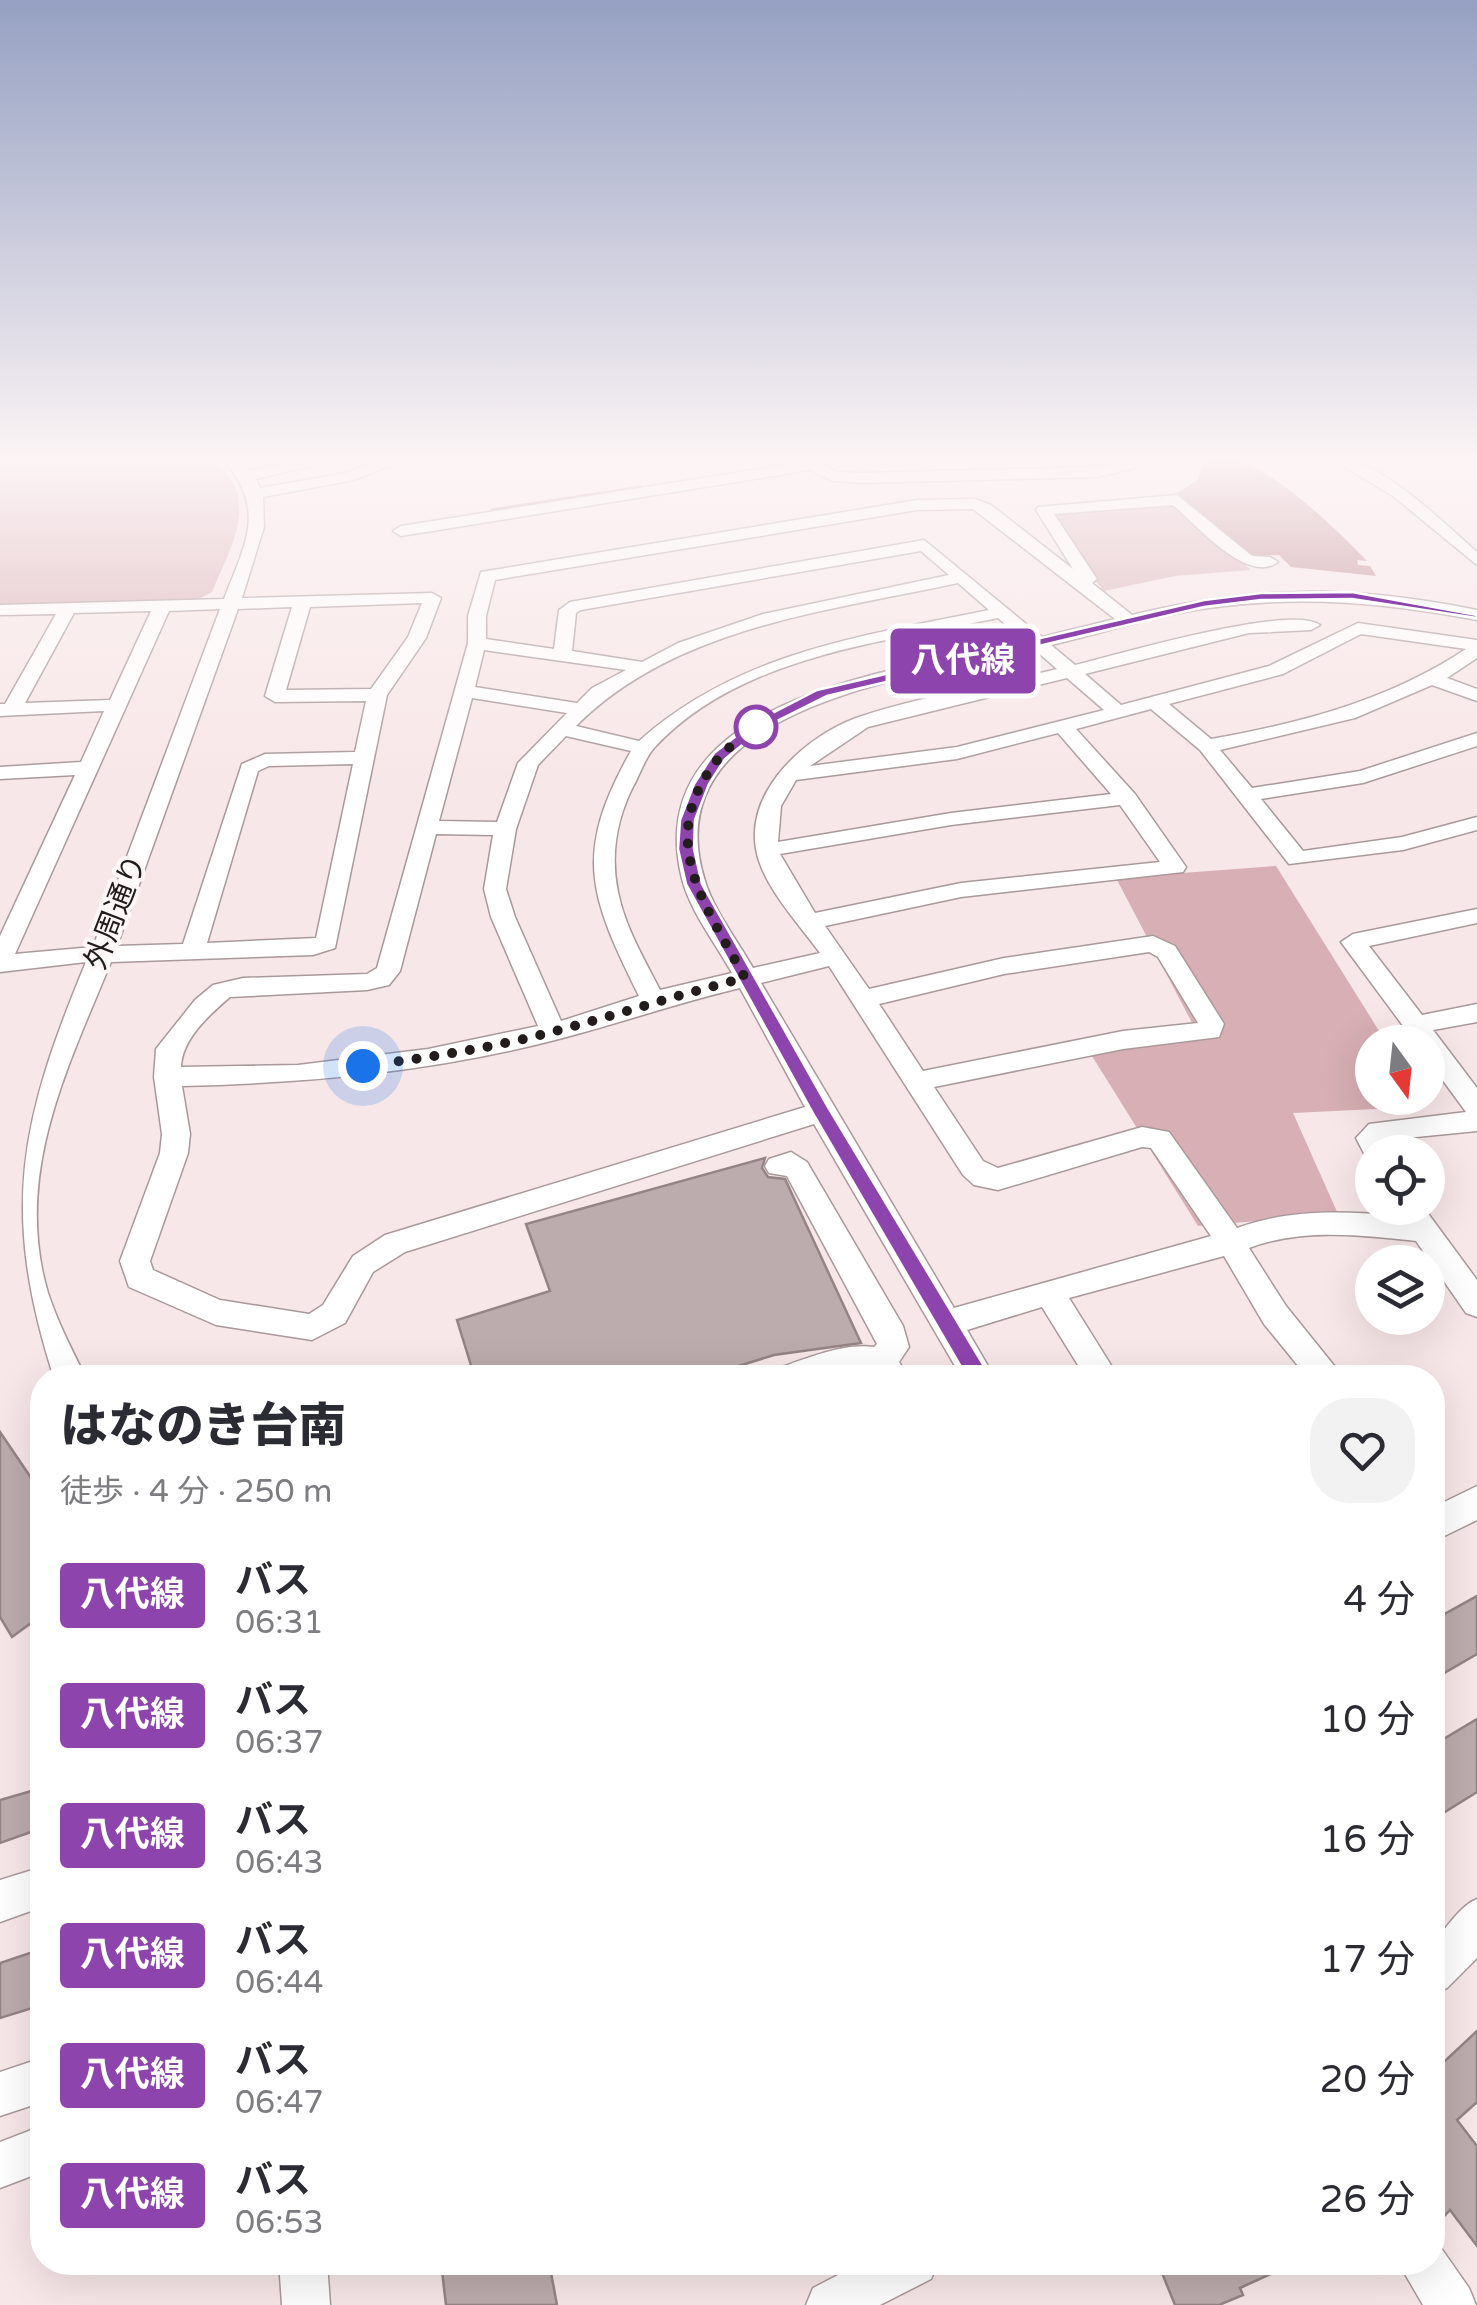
<!DOCTYPE html>
<html lang="ja">
<head>
<meta charset="utf-8">
<style>
	body { margin:0; font-family:"Varela Round","Noto Sans JP",sans-serif; background:#f2f2f3; color:#2b2b33; height:100vh; display:flex; flex-direction:column; font-size:38px; white-space:nowrap }
	* { box-sizing:border-box; margin:0 }
	p { font-size:32px; color:#7c7c81 }
	.icon { flex:none; width:55px; height:55px; fill:none; stroke:currentColor; stroke-width:2; stroke-linecap:round; stroke-linejoin:round }
	.map { position:relative; flex:1; overflow:hidden }
	.drawer { position:absolute; left:30px; top:1365px; width:1415px; height:910px; display:flex; flex-direction:column; background:#fff; border-radius:40px; box-shadow:0 10px 40px #0002 }
	.drawer>* { flex:none }
	.badge { padding:0 20px; border-radius:8px; font-size:35px; line-height:65px }
	.needle { width:65px; rotate:165deg }
	.buttons { position:absolute; left:1355px; top:1025px; display:grid; gap:20px }
	.buttons a { display:grid; place-items:center; width:90px; height:90px; border-radius:50%; background:#fff; box-shadow:0 10px 40px #0002; font-size:50px }
	.you { position:absolute; width:50px; height:50px; margin:-25px; border:8px solid #fff; border-radius:50%; background:#1a73e8; box-shadow:0 0 0 15px #1a73e833 }
	.map>.badge { position:absolute; translate:-50% -50%; box-shadow:0 0 0 5px #fff }
	.round { display:grid; place-items:center; flex:none; width:105px; height:105px; border-radius:40px; background:#f2f2f3 }
	.head { display:flex; align-items:center; justify-content:space-between; height:170px; padding:0 30px }
	h1 { font-size:48px; font-weight:800; line-height:75px }
	ul { padding:0; list-style:none }
	li { display:flex; align-items:center; gap:30px; height:120px; padding:0 30px }
	li div { flex:1 }
	li b { display:block; font-size:38px }
	li em { font-style:normal }
	li .badge { min-width:110px; font-weight:700; text-align:center }
	.map>svg:first-child { display:block }
	.green { fill:#d7afb4 }
	.water { fill:#ba838a }
	.lines { fill:none; stroke-linecap:round; stroke-linejoin:round }
	.stream { stroke:#ba838a; stroke-width:5 }
	.building { fill:#bdacae; stroke:#948486; stroke-width:2.5 }
	.minor-casing { stroke:#a9999b; stroke-width:3 }
	.minor { fill:#fff; fill-rule:evenodd }
	.line { fill:#8e44ad; stroke:#fff; stroke-width:2.5 }
	.walk { stroke:#221c1c; stroke-width:10; stroke-dasharray:0 18 }
	.stop-dot { fill:#fff; stroke:#8e44ad; stroke-width:5 }
	.labels { text-anchor:middle; dominant-baseline:central; stroke-width:8; stroke-linejoin:round; paint-order:stroke }
	.street-label { font-size:30px; fill:#221c1c; stroke:#fef7f8 }
</style>
</head>
<body>
<div class="map">
<svg width="1477" height="2305" viewBox="0 0 1477 2305">
	<rect width="100%" height="100%" fill="#f8e7e8"/>
	<path class="green" d="M0,456H204C266,490 232,544 212,592L197,600L0,607Z
		M1164,503L1181,506L1251,570L1175,576L1104,591L1042,514Z
		M1276,866L1386,1042H1372V1098H1409L1396,1108L1293,1113L1338,1214L1198,1226L1092,1056L1093,1047L1199,1036L1116,878Z"/>
	<path class="water" d="M1216,456C1263,456 1335,528 1367,561L1357,560L1358,565L1370,566L1376,576L1291,567L1279,555L1249,556L1177,493L1198,480L1203,461Z"/>
	<g class="lines">
		<path class="stream" d="M492,511L641,488"/>
	</g>
	<path class="building" d="M765,1158L762,1168L768,1177L785,1179L861,1343L774,1355L700,1378H475L457,1320L550,1291L526,1224Z
		M0,1432L42,1494V1615L12,1637L0,1617Z
		M1477,1596V1654L1432,1680V1621Z
		M1477,1719V1792L1432,1820V1746Z
		M42,1788V1828L0,1843V1800Z
		M42,1949V2005L0,2018V1963Z
		M1477,2031V2102L1457,2120L1477,2146V2246L1450,2210L1432,2229V2073Z
		M441,2262H549L557,2305H446Z
		M1173,2262H1297L1240,2288L1243,2295L1219,2305H1175L1160,2268Z"/>
	<g class="lines">
		<defs>
			<path id="minor" d="M221,456H237L250,471L323,456H354L256,479L260,488L346,473L391,456H413L354,480L263,497L264,527L242,598L432,593L441,598L426,638L387,695L335,948L313,955L111,962C67,1069 13,1175 48,1293C58,1323 72,1350 86,1378H54C0,1210 20,1121 86,962L0,972V936L75,775L0,779V767L81,762L104,711L0,716V704H5L56,614L0,615V605L224,599C247,539 267,510 221,456ZM422,603L408,637L371,689L286,690L310,607ZM292,607L265,696L275,702L366,701L355,752L265,754L242,764L183,944L117,946L238,609ZM220,609L93,947L15,954L169,611ZM151,611L110,700L25,703L74,613ZM353,764L316,938L207,943L258,771L269,766Z
				M788,456H807L836,472L862,473L1098,467L1123,462L1124,456H1138L1135,468L1098,477L862,483L833,481L810,470L401,536L393,531L401,526L797,463Z
				M1326,456C1378,456 1439,519 1477,552V565L1393,496Z
				M1177,495L1252,556L1270,557L1278,562C1247,585 1197,525 1173,505L1054,514L1097,579L1092,583L1132,615C1255,585 1353,585 1477,610V620C1388,603 1299,595 1209,608C1156,615 1103,633 1051,645L1075,665C1116,655 1292,603 1320,625L1311,630L1249,633L1085,674L1121,705L1269,666L1358,623L1477,640V658L1447,678L1477,689V701L1432,685L1355,718L1220,750L1252,788L1360,771L1477,733V746L1363,783L1261,799L1303,851L1402,837L1477,817V830L1403,850L1289,864L1200,750L1151,709L1076,729L1135,794L1186,867L1183,872L961,897L825,926L869,989L1004,958L1153,936L1175,946L1224,1024L1219,1037L1123,1049L934,1087L983,1161L998,1168L1142,1127L1169,1132L1237,1228C1289,1209 1344,1211 1399,1216L1395,1208H1424L1477,1280V1317L1466,1313L1416,1241C1361,1235 1302,1228 1249,1248L1286,1306L1344,1378H1308L1264,1324L1224,1256L1069,1298L1119,1378H1086L1042,1307L967,1330L995,1378H962L814,1124L405,1252L373,1272L345,1323L312,1340L216,1325L129,1287L120,1261L160,1153L162,1134L154,1077L156,1049L195,1000L213,985L243,978L367,974L377,968L468,643V616L481,572L917,500L975,499L991,505L1073,569L1036,510L1038,507ZM973,509L1115,619L1042,637L924,540L570,602L559,610L554,649L486,639V616L495,580L917,510ZM921,551L949,575L763,614L678,643L642,662L572,651L576,613L581,610ZM958,583L989,610C862,636 739,652 639,741L576,726C674,627 828,611 958,583ZM998,618L1025,641C905,670 636,695 682,879C690,911 716,944 732,973L660,990C644,959 625,927 618,892C610,854 617,816 636,781C641,771 646,757 654,748C739,656 883,642 998,618ZM1361,634L1466,649C1389,700 1302,723 1211,739L1169,704L1283,674ZM1034,649L1057,669C993,685 917,697 856,718C805,737 746,790 756,849C762,885 798,923 820,953L753,968C738,941 714,911 705,881C649,704 922,677 1034,649ZM484,650L626,670L592,688L577,703L475,687ZM1067,678L1104,710L957,747L810,766L868,727ZM472,698L567,713L518,763L497,822L439,821ZM1058,733L1111,794L951,813L778,842L781,806L796,780L957,759ZM566,736L631,751C573,854 589,895 639,996L561,1021L515,917L506,889L516,829L538,765ZM1120,805L1160,862L961,883L815,913L780,854L951,825ZM436,834L493,835L484,889L491,917L538,1026L428,1049L298,1065L181,1067C182,1039 209,1015 230,997L367,990L389,985L400,971ZM1149,952L1158,957L1198,1023L1123,1031L923,1071L879,1004L1004,974ZM829,966L963,1175L974,1185L998,1190L1142,1147L1151,1148L1211,1236L954,1308L761,983ZM740,988L805,1107L385,1235L353,1256L323,1305L309,1314L220,1300L153,1270L150,1261L188,1153L190,1134L182,1086C308,1083 432,1072 555,1040C617,1024 677,1003 740,988Z
				M1477,909V923L1369,946L1422,1015L1477,1004V1022L1433,1030L1477,1088V1131L1386,1140L1390,1152H1372V1161L1367,1159L1356,1138L1369,1124L1466,1112L1428,1060V1042H1415L1341,942L1353,934Z
				M791,1152L807,1162L903,1326L909,1347L899,1362L909,1378H874L856,1371L836,1378H774L779,1368C808,1358 843,1343 874,1347L877,1344L787,1176L769,1173L765,1166L769,1159Z
				M1477,1486V1520L1432,1542V1508Z
				M42,1867V1907L0,1922V1880Z
				M1477,1899V1958L1447,1988L1432,1994V1943C1448,1928 1458,1907 1477,1899Z
				M42,2058V2102L0,2116V2072Z
				M42,2126V2172L0,2188V2142Z
				M1432,2242L1439,2245L1469,2288L1476,2305H1423L1398,2262H1432Z
				M279,2262H327L330,2305H282Z
				M863,2262H938L931,2279L880,2305H806L813,2288Z"/>
		</defs>
		<use href="#minor" class="minor-casing"/>
		<use href="#minor" class="minor"/>
	</g>
	<linearGradient id="sky" x2="0" y2="1"><stop stop-color="#95a0c2"/><stop offset="0.59" stop-color="#fcf4f5"/><stop offset="1" stop-color="#fcf4f5" stop-opacity="0"/></linearGradient>
	<rect width="1477" height="779" fill="url(#sky)"/>
	<path class="line" d="M1352,592L1477,615V618L1352,599L1261,600L1204,607L827,696L763,728L725,759L709,784L695,820L694,849L702,884L828,1107L987,1371L990,1378L987,1384H971L815,1117L686,884L678,849L680,820L694,784L714,753L753,723L817,690L1204,600L1261,593Z"/>
	<g class="lines">
		<path class="walk" d="M363,1066C427,1058 491,1048 552,1032C617,1015 680,994 745,978C705,904 654,839 718,759C727,747 751,731 756,727"/>
	</g>
	<circle class="stop-dot" cx="756" cy="727" r="20"/>
	<g class="labels">
		<g class="street-label">
			<text transform="translate(116 912) rotate(-69)">外周通り</text>
		</g>
	</g>
</svg>
<div class="buttons">
<a><svg class="needle" viewBox="-14 -14 28 28"><path d="M0-13l5 13h-10z" fill="#e53935"/><path d="M0 13l5-13h-10z" fill="#7c7c81"/></svg></a>
<a><svg class="icon" aria-label="locate" viewBox="0 0 24 24"><circle cx="12" cy="12" r="6"/><path d="M12 2v4M12 18v4M2 12h4M18 12h4"/></svg></a>
<a><svg class="icon" aria-label="layers" viewBox="0 0 24 24"><path d="M12 4l9 5-9 5-9-5zM3 14l9 5 9-5"/></svg></a>
</div>
<div class="you" style="left:363px;top:1066px"></div>
<b class="badge" style="left:963px;top:661px;background:#8e44ad;color:#fff">八代線</b>
<section class="drawer">
<div class="head"><div><h1>はなのき台南</h1><p>徒歩 · 4 分 · 250 m</p></div><a class="round"><svg class="icon" aria-label="heart" viewBox="0 0 24 24"><path d="M12 20l-8-8c-3-5 5-10 8-4 3-6 11-1 8 4z"/></svg></a></div>
<ul>
<li><span class="badge" style="background:#8e44ad;color:#fff">八代線</span><div><b>バス</b><p>06:31</p></div><em>4 分</em></li>
<li><span class="badge" style="background:#8e44ad;color:#fff">八代線</span><div><b>バス</b><p>06:37</p></div><em>10 分</em></li>
<li><span class="badge" style="background:#8e44ad;color:#fff">八代線</span><div><b>バス</b><p>06:43</p></div><em>16 分</em></li>
<li><span class="badge" style="background:#8e44ad;color:#fff">八代線</span><div><b>バス</b><p>06:44</p></div><em>17 分</em></li>
<li><span class="badge" style="background:#8e44ad;color:#fff">八代線</span><div><b>バス</b><p>06:47</p></div><em>20 分</em></li>
<li><span class="badge" style="background:#8e44ad;color:#fff">八代線</span><div><b>バス</b><p>06:53</p></div><em>26 分</em></li>
</ul>
</section>
</div>
</body>
</html>
